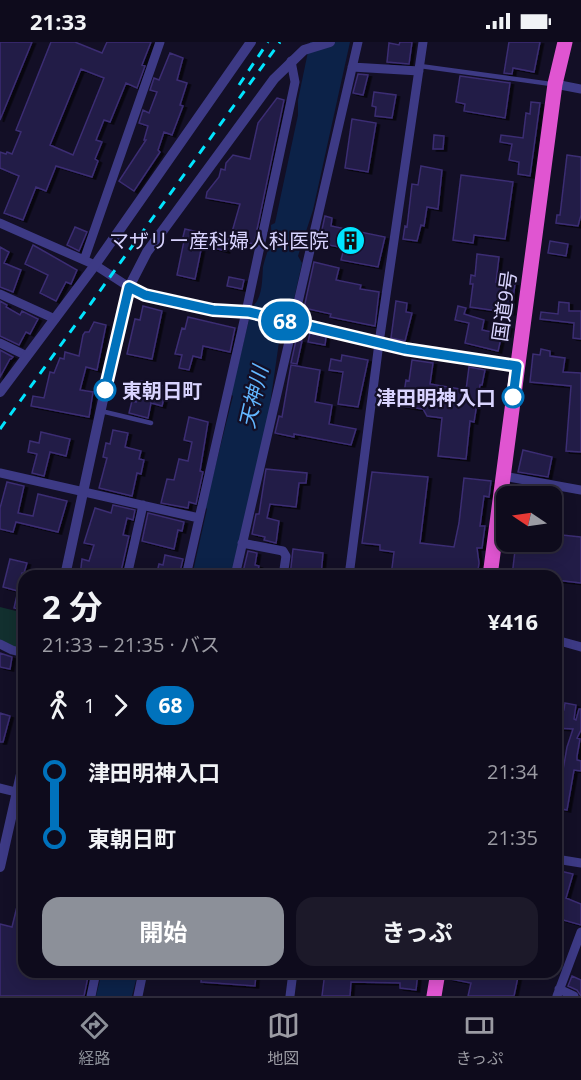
<!DOCTYPE html>
<html lang="ja">
<head>
<meta charset="utf-8">
<style>
	body { margin:0; font-family:"Open Sans","Noto Sans JP",sans-serif; background:#1c1929; color:#f1f3f6; height:100vh; display:flex; flex-direction:column; font-size:22px; white-space:nowrap }
	* { box-sizing:border-box; margin:0 }
	p { font-size:20px; color:#9b9ba3 }
	.icon { flex:none; width:33px; height:33px; fill:none; stroke:currentColor; stroke-width:2; stroke-linecap:round; stroke-linejoin:round }
	.map { position:relative; flex:1; overflow:hidden }
	.side { position:absolute; left:18px; top:528px; width:544px; height:408px; display:flex; flex-direction:column; background:#0e0b1c; border-radius:18px; box-shadow:0 3px 15px #0003,0 0 0 2px #2e2b3b }
	.side>* { flex:none }
	.badge { padding:0 12px; border-radius:20px; font-size:21px; line-height:39px }
	.needle { width:39px; rotate:283deg }
	.controls { position:absolute; left:496px; top:444px; display:grid; gap:12px }
	.controls a { display:grid; place-items:center; width:66px; height:66px; border-radius:12px; background:#0e0b1c; box-shadow:0 3px 15px #0003,0 0 0 2px #2e2b3b; font-size:30px }
	.map>.badge { position:absolute; translate:-50% -50%; box-shadow:0 0 0 3px #fff }
	.legs { display:flex; align-items:center; gap:9px; height:66px; padding:0 24px; font-size:20px }
	.legs p { margin-inline-start:auto }
	.head { display:flex; align-items:center; justify-content:space-between; height:102px; padding:0 24px }
	h1 { font-size:33px; font-weight:700; line-height:45px }
	.primary-button { display:flex; gap:12px; margin-top:auto; padding:12px 24px }
	.primary-button a { flex:1; height:69px; border-radius:18px; background:#8c9099; color:#fff; font-size:24px; font-weight:700; line-height:69px; text-align:center }
	.primary-button a+a { background:#1c1929; color:#f1f3f6 }
	ul { padding:0 24px; list-style:none }
	li { display:flex; align-items:center; gap:21px; height:66px; font-size:22px }
	li i { display:grid; place-items:center; width:9px; height:100%; margin:0 8px; background:currentColor }
	li i::after { content:''; width:15px; height:15px; margin:-8px; border:4px solid; border-radius:50%; background:#0e0b1c }
	li p { margin-inline-start:auto }
	li:first-child i { background:linear-gradient(#0000 50%,currentColor 0) }
	li:last-child i { background:linear-gradient(currentColor 50%,#0000 0) }
	.status { display:flex; justify-content:space-between; align-items:center; height:42px; padding:0 30px; background:#0e0b1c; direction:ltr }
	.status svg { height:16px; fill:currentColor }
	.tabs { display:flex; justify-content:space-around; align-items:center; height:84px; border-top:2px solid #2e2b3b; background:#0e0b1c; font-size:16px; color:#9b9ba3 }
	.tabs a { display:grid; justify-items:center; gap:3px }
	.tabs .selected { color:#8c9099 }
	.map>svg:first-child { display:block }
	.green { fill:#12302f }
	.water { fill:#0c2248 }
	.lines { fill:none; stroke-linecap:round; stroke-linejoin:round }
	.stream { stroke:#0c2248; stroke-width:3 }
	.building { fill:#241b47; stroke:#3b2d73; stroke-width:1.5; fill-rule:evenodd; filter:url(#shadow) }
	.service { stroke:#3d3a85; stroke-width:4.5 }
	.minor { stroke:#3d3a85; stroke-width:9 }
	.tertiary { stroke:#3d3a85; stroke-width:10 }
	.trunk { stroke:#e055d1; stroke-width:15 }
	.rail { stroke:#00e5ff; stroke-width:3; stroke-dasharray:9 8; stroke-linecap:butt }
	.line-1-casing { stroke:#fff; stroke-width:14 }
	.line-1 { stroke:#0072bc; stroke-width:9 }
	.stop-1-dot { fill:#fff; stroke:#0072bc; stroke-width:3 }
	.labels { text-anchor:middle; dominant-baseline:central; stroke-width:4.5; stroke-linejoin:round; paint-order:stroke }
	.poi-label { font-size:20px; fill:#d9d4ff; stroke:#130f26; text-anchor:end }
	.street-label { font-size:20px; fill:#d9d4ff; stroke:#130f26 }
	.stop-label { font-size:20px; font-weight:bold; fill:#d9d4ff; stroke:#130f26; text-anchor:start }
	.water-label { font-size:21px; font-style:italic; fill:#62b6ff; stroke:#130f26 }
</style>
</head>
<body>
<div class="status"><b>21:33</b><svg viewBox="0 0 49 12"><path d="M0 12V9h3v3zM5 12V6h3v6zM10 12V3h3v9zM15 12V0h3v12zM26 1h20v11H26zM47 4h2v5h-2z"/></svg></div>
<div class="map">
<svg width="581" height="954" viewBox="0 0 581 954">
	<defs>
		<filter id="shadow"><feDropShadow dx="3.5" dy="2" stdDeviation="0" flood-color="#0009"/></filter>
	</defs>
	<rect width="100%" height="100%" fill="#130f26"/>
	<path class="green" d="M0,565L20,570L18,581L24,583V608L0,600Z"/>
	<path class="water" d="M310,0H350L313,168L298,214L302,221L285,298L279,300L267,383L233,534H192L207,467L205,465L233,354L231,352L252,265C263,256 262,237 263,225C265,216 269,206 271,197C272,192 271,189 271,183L275,181L298,73V58Z
		M102,930H138L132,954H96Z"/>
	<g class="lines">
		<path class="stream" d="M556,925L563,926"/>
	</g>
	<path class="building" d="M0,0H32L0,78Z
		M51,0H75L102,11L107,0H151L142,23L145,24L137,46L126,41L110,80L104,78L96,98L102,100L95,117L98,119L92,135L56,124L46,149L36,145L23,178L4,171L19,134L0,126V110L6,112L7,110L12,112L21,90L16,88ZM81,27L104,36L73,113L50,103Z
		M400,0H412L409,22L387,20L389,1L399,3Z
		M509,0H540L534,30L513,26L512,32L504,31Z
		M170,11L183,16L177,38L187,41L180,63L183,64L172,93L164,90L158,108L160,110L134,149L119,139L146,98H144L148,84L139,81L143,68L149,71L157,50L150,48L154,36L159,38Z
		M358,32L368,33L363,53L353,51Z
		M460,34L510,41L505,76L464,69L465,62L456,60Z
		M374,50L396,53L392,76L375,74L376,65L372,64Z
		M277,56L284,58L254,202L230,197L240,162L206,156L207,150L219,135L221,127L225,128L226,121L233,113L250,117L258,81Z
		M531,60L540,61L530,134L518,132L519,120L509,118L512,102L500,100L501,93L523,96L526,71L530,72Z
		M352,77L376,81L368,130L345,126Z
		M434,93L444,94L443,107H433Z
		M567,113L581,115V173L578,184L556,181L557,173H560Z
		M421,124L442,128L438,167L427,165L424,184L421,183L417,199L403,197L405,184L407,185L412,142L418,143Z
		M461,133L513,140L505,197L474,193L473,201L453,198Z
		M325,174L332,176L331,184L385,195L378,225L341,218L344,206L319,201Z
		M75,185L87,190L79,209L67,203Z
		M185,187L229,197L226,209L202,203L195,237L177,233L184,199H182Z
		M550,199L568,202L566,214L548,211Z
		M33,203L77,228L71,242L66,240L56,259L40,251L48,233L25,222Z
		M0,205L9,210L4,221L21,228L13,250L0,245Z
		M477,212L499,215L496,240L515,242L511,271L470,265L473,242H470L471,233L475,234Z
		M314,220L339,226L336,238L361,243L360,247L379,250L375,284L330,275L331,272L304,266Z
		M229,235L244,238L242,247L227,244Z
		M0,259L7,263L6,265L20,273L22,269L38,277L30,292L26,290L19,303L0,294Z
		M396,259L407,261L406,270L412,271L405,299L391,296Z
		M559,260L569,261V269H581V297L573,296L574,281L540,277L541,270L558,272Z
		M143,264L162,269L152,317L127,312L135,277L140,278Z
		M458,264L466,266L464,272L484,278L482,288L497,291L499,282L509,285L507,293L502,292L498,309L465,301L469,281L455,278Z
		M188,275L235,286L230,310L203,304L201,316L193,314L189,328L179,326L182,313L175,312L182,286L185,287Z
		M94,280L106,283L97,328L86,325L80,348L93,350L89,375L31,364L33,354L44,356L50,330L54,331L60,316L64,317L65,310L79,314L83,293L85,290H89Z
		M310,291L326,295L325,303L308,300Z
		M296,298L302,299L297,322L291,321Z
		M541,307L550,309V314L565,316L563,330L581,331V410L566,409L571,344L530,340L533,312L540,313Z
		M0,308L13,315L11,317H10L0,335Z
		M342,313L368,318L358,365L338,362L343,330L329,328L331,317L341,319Z
		M412,318L433,321L430,342L466,348L469,325L485,328L482,343H480L474,380L470,379L466,417L438,414L442,376L427,374L423,367L402,364L406,338L409,339Z
		M291,323L320,328L315,360L332,363L329,382L356,387L351,403L294,392V395L275,391L279,374L282,375Z
		M141,339L165,344L164,347L166,348L162,364L151,361L148,376L129,371L132,359L136,360Z
		M189,375L208,380L200,429L203,430L196,462L189,460L188,466L161,461L167,437L174,438L179,417L188,419L192,400L184,398Z
		M113,388L128,391L125,405L141,409L139,417L144,418L141,432L137,431L132,454L99,446L107,416L103,415L106,401L110,402Z
		M41,390L70,397L66,414L50,410L44,434L32,431L37,412L28,410L30,399L39,401Z
		M523,408L552,415L548,435L518,430Z
		M266,427L307,431L306,441H299L296,465L270,462L267,476L279,479L276,501L264,498L265,495L252,492L256,472H259Z
		M372,430L428,435L420,501L454,505L459,481L464,436L491,439L489,455L484,454L480,484H485L482,506H477L479,521L477,534H391L394,510L380,508V503L362,501Z
		M7,440L24,444L18,471L33,474L38,452L67,459L58,490L16,480L13,490L0,487V466Z
		M517,443L539,447L538,454H516Z
		M113,463L135,468L133,478L127,476L123,493L129,494L120,534H80L82,517L89,519L94,503L84,501L95,466L111,471Z
		M148,471L184,480L182,489L178,488L174,507L142,499Z
		M552,492L581,495V541L556,538V534H512L516,500H552Z
		M293,507L323,511L321,534H290Z
		M248,509L257,511L255,523L259,524L257,534H242Z
		M165,513L183,517L179,534H156L159,522L163,523Z
		M10,517L27,521L24,531H22L18,549L3,545Z
		M17,553L24,554V568L14,566Z
		M0,611L12,615L10,627L0,625Z
		M565,661L576,663L574,677L576,678L579,667H581V688L577,696L580,697L577,714V718L581,719V729L574,728L567,768L557,766L558,757H556V736L557,734H562L567,705L573,687L556,686V667L564,668Z
		M0,671L10,674L3,700H0Z
		M556,828L573,832L566,856L581,862V883L556,876Z
		M21,848H24V930H89L84,954H0V882L12,885Z
		M202,930H256L255,944L201,940Z
		M325,930H418L416,948L400,946V941L351,940L350,954H322Z
		M452,930L487,935L488,930H519L514,954H468L471,941L450,937Z
		M572,934L581,938V954L577,948L568,944Z"/>
	<g class="lines">
		<path class="service" d="M420,24L551,42
			M101,369L151,381"/>
		<path class="minor" d="M352,25L419,29
			M555,42L581,47
			M0,181L95,223L129,245
			M84,218L160,0
			M0,252L55,277
			M249,270L405,307L517,324
			M0,301L27,314
			M0,431L199,476
			M503,434L581,448
			M242,501L283,509L286,514L283,534
			M127,534L143,463
			M186,534L246,270L295,40L291,19
			M235,534L358,0
			M349,534L379,301L423,0
			M556,598L581,605
			M0,602L12,608L24,611
			M0,746L24,752
			M556,817L581,821
			M559,947L574,954
			M91,954L96,930
			M138,954L143,930
			M290,954L293,930
			M557,954L581,890"/>
		<path class="tertiary" d="M129,245C165,264 209,267 249,270
			M0,350L95,223L251,0
			M65,534L118,288L129,245L147,210L274,37L304,8L330,0
			M0,825L24,719"/>
		<path class="trunk" d="M490,534L555,42L565,0
			M434,954L438,930"/>
		<path class="rail" d="M239,43L268,0
			M0,387L280,0"/>
	</g>
	<g class="lines">
		<defs>
			<path id="line-1" d="M105,348L129,245L145,253L213,268L249,270L405,307L517,324L513,355"/>
		</defs>
		<use href="#line-1" class="line-1-casing"/>
		<use href="#line-1" class="line-1"/>
	</g>
	<defs>
		<symbol id="building-disc" viewBox="-11 -11 22 22"><circle r="9.5" fill="#00e5ff" stroke="#130f26"/><path d="M-4-6H4V6H1V3H-1V6H-4ZM-2.5-4.3h1.7v1.8h-1.7ZM.8-4.3h1.7v1.8H.8ZM-2.5-1h1.7V.8h-1.7ZM.8-1h1.7V.8H.8Z" fill="#111"/></symbol>
	</defs>
	<g fill-rule="evenodd">
		<use href="#building-disc" x="334" y="182" width="33" height="33"/>
	</g>
	<g class="stop-1-dot">
		<circle cx="105" cy="348" r="10"/>
		<circle cx="513" cy="355" r="10"/>
	</g>
	<g class="labels">
		<g class="poi-label">
			<text x="329" y="198">マザリー産科婦人科医院</text>
		</g>
		<g class="street-label">
			<text transform="translate(504 264) rotate(-82)">国道9号</text>
		</g>
		<g class="stop-label">
			<text x="122" y="348">東朝日町</text>
			<text x="496" y="355" text-anchor="end">津田明神入口</text>
		</g>
		<g class="water-label">
			<text transform="translate(253 355) rotate(-77)">天神川</text>
		</g>
	</g>
</svg>
<div class="controls">
<a><svg class="needle" viewBox="-14 -14 28 28"><path d="M0-13l5 13h-10z" fill="#e53935"/><path d="M0 13l5-13h-10z" fill="#9b9ba3"/></svg></a>
</div>
<b class="badge" style="left:285px;top:279px;background:#0072bc;color:#fff">68</b>
<section class="side">
<div class="head"><div><h1>2 分</h1><p>21:33 – 21:35 · バス</p></div><b>¥416</b></div>
<div class="legs"><svg class="icon" aria-label="walk" viewBox="0 0 24 24"><circle cx="13" cy="4" r="2"/><path d="M13 8l-2 6 4 7M11 14l-3 7M7 12l3-4h3l4 4"/></svg>1<svg class="icon" aria-label="forward" viewBox="0 0 24 24"><path d="M9 5l7 7-7 7"/></svg><b class="badge" style="background:#0072bc;color:#fff">68</b></div>
<ul>
<li><i style="color:#0072bc"></i><b>津田明神入口</b><p>21:34</p></li>
<li><i style="color:#0072bc"></i><b>東朝日町</b><p>21:35</p></li>
</ul>
<div class="primary-button"><a>開始</a><a>きっぷ</a></div>
</section>
</div>
<nav class="tabs">
<a class="selected"><svg class="icon" aria-label="directions" viewBox="0 0 24 24"><path d="M12 3l9 9-9 9-9-9zM9 14v-3h6M13 9l2 2-2 2"/></svg>経路</a>
<a><svg class="icon" aria-label="map" viewBox="0 0 24 24"><path d="M3 6l6-2 6 2 6-2v14l-6 2-6-2-6 2zM9 4v14M15 6v14"/></svg>地図</a>
<a><svg class="icon" aria-label="tickets" viewBox="0 0 24 24"><path d="M3 7h18v10H3zM15 7v10"/></svg>きっぷ</a>
</nav>
</body>
</html>
